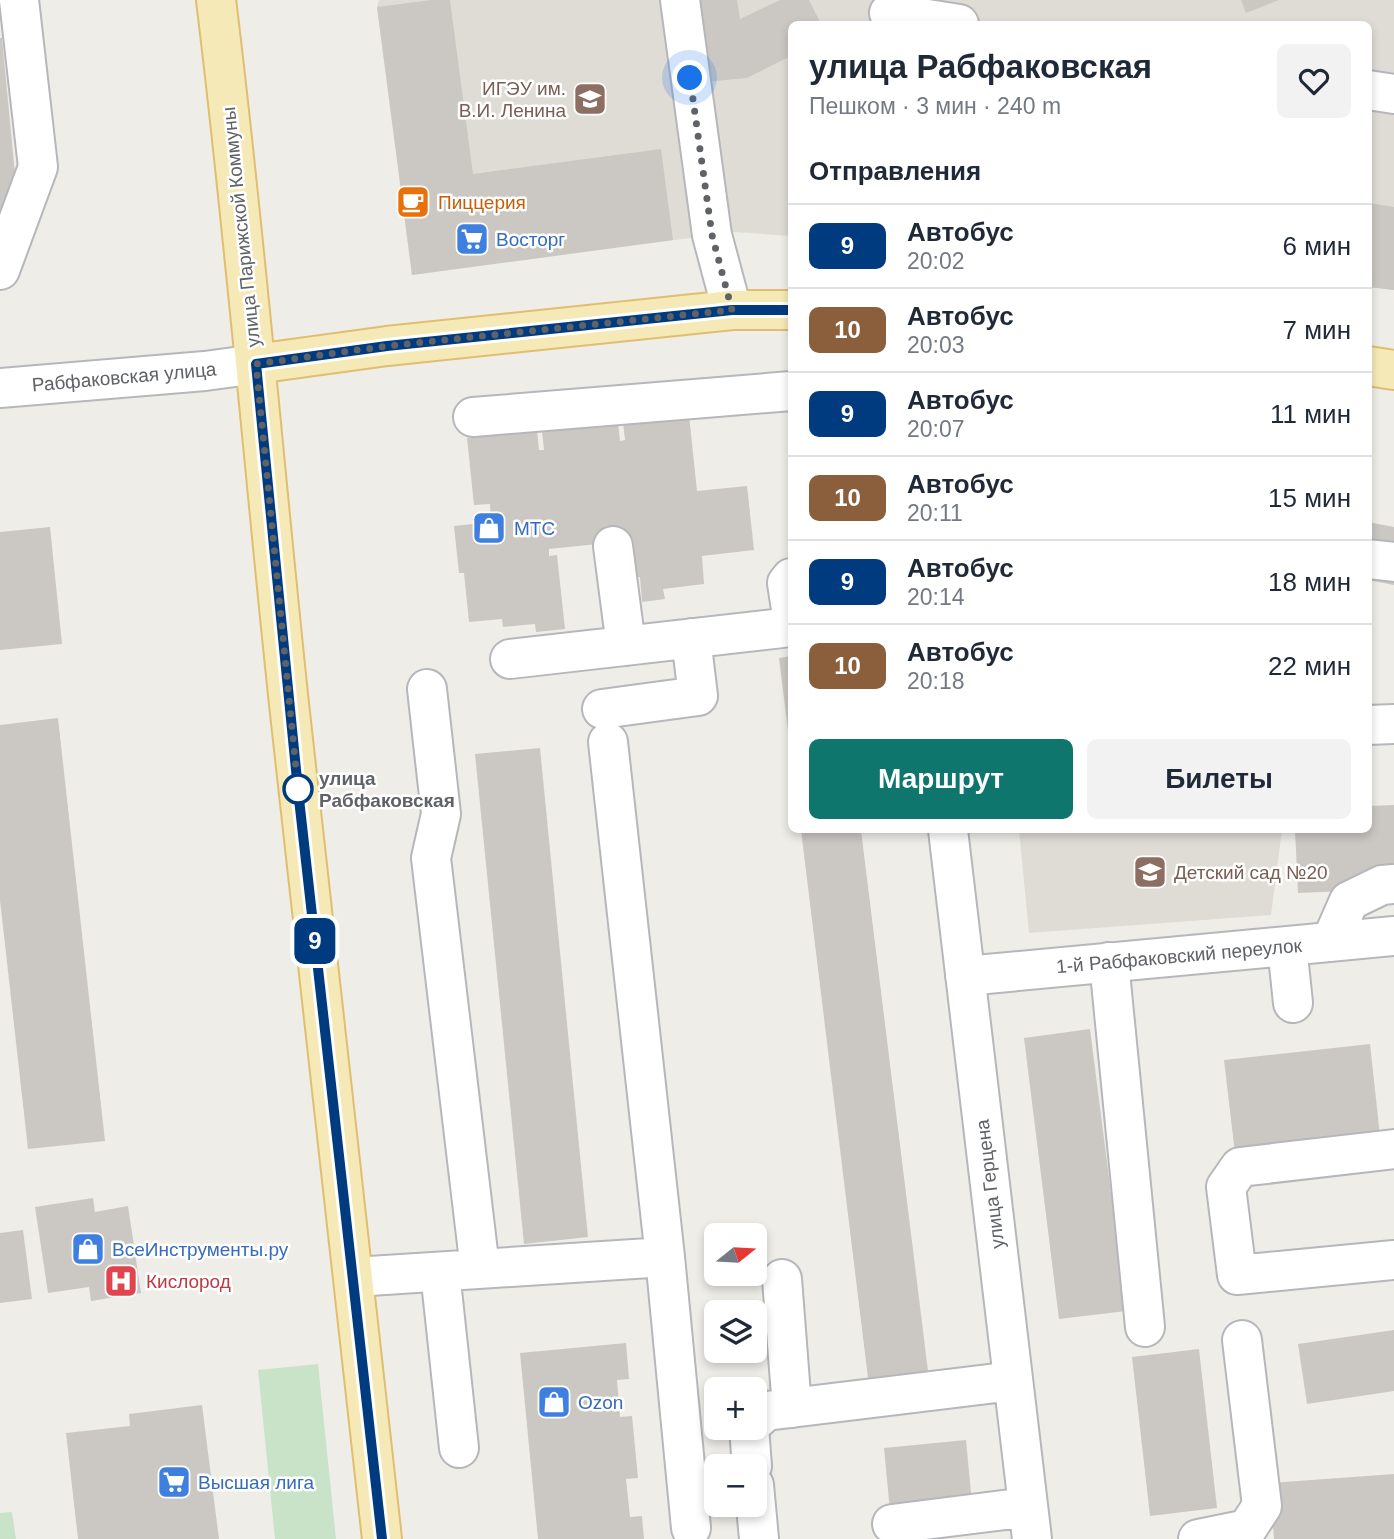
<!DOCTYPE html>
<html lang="ru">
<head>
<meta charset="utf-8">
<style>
	body { margin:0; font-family:Helvetica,sans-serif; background:#f2f2f3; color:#1f2937; height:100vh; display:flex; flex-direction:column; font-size:26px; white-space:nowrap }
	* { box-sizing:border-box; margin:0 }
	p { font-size:23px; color:#747a83 }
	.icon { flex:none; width:38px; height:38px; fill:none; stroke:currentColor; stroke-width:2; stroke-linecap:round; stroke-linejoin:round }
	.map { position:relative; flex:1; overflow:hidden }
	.details { position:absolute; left:788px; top:21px; width:584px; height:812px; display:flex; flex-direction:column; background:#fff; border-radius:10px; box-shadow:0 4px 10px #0003 }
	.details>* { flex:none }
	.badge { padding:0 14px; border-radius:10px; font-size:24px; line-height:46px }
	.needle { width:46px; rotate:72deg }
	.controls { position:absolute; left:704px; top:1223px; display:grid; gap:14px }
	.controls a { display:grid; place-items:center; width:63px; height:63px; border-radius:10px; background:#fff; box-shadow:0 4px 10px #0003; font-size:35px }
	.you { position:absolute; width:35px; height:35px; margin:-18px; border:5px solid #fff; border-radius:50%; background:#1a73e8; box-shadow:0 0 0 10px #1a73e833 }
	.map>.badge { position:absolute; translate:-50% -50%; box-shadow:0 0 0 4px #fff }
	h2 { padding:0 21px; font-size:26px; line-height:63px }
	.round { display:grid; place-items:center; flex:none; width:74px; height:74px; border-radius:10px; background:#f2f2f3 }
	.overview { display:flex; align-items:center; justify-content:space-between; height:119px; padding:0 21px }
	h1 { font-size:33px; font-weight:700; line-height:52px }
	.button { display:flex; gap:14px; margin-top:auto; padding:14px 21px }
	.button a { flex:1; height:80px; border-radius:10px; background:#0f766e; color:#fff; font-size:28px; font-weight:700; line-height:80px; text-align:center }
	.button a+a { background:#f2f2f3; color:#1f2937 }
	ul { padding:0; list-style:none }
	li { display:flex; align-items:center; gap:21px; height:84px; padding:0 21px; border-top:2px solid #e0e1e3 }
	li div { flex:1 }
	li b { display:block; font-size:26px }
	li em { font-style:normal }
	li .badge { min-width:77px; font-weight:700; text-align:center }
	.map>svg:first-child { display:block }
	.education { fill:#dfdcd6 }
	.green { fill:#c8e3c8 }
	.building { fill:#cbc8c4 }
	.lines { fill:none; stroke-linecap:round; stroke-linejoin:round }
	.minor-casing { stroke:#b5b7ba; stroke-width:42 }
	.major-casing { stroke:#e1be6f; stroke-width:42 }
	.minor { stroke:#fff; stroke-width:38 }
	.major { stroke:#f5eab7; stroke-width:38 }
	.line-casing { stroke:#fff; stroke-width:16 }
	.line { stroke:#003b80; stroke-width:10 }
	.walk { stroke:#5f6266; stroke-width:7; stroke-dasharray:0 12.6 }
	.stop-dot { fill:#fff; stroke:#003b80; stroke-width:3.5 }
	.labels { text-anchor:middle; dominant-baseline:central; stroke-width:5; stroke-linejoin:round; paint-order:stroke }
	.education-label { font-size:19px; fill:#785e54; stroke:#fff; text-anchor:end }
	.food-label { font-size:19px; fill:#c56008; stroke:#fff; text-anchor:start }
	.street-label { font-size:19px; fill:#5f6266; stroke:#fff }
	.shop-label { font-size:19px; fill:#366cbe; stroke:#fff; text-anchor:start }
	.stop-label { font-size:19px; font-weight:bold; fill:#5f6266; stroke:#fff; text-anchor:start }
	.health-label { font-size:19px; fill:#be3a42; stroke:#fff; text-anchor:start }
</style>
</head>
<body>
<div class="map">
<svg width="1394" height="1539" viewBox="0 0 1394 1539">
	<rect width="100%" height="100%" fill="#efede8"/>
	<path class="education" d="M379,0H1394V290L1369,287L1368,24H791V236L735,232L412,275L377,7Z
		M1019,830H1282L1271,915L1029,933Z"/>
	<path class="green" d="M318,1364L336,1539H275L258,1370Z
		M12,1512L16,1539H0V1513Z"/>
	<path class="building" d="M431,0H450L473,174L661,149L673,240L412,275L377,7Z
		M696,0H737L740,19L780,0H809L821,24H791V56L747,78L706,82Z
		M1241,0H1279L1246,13Z
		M0,38H2L17,195L0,219Z
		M1368,203L1394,207V290L1368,287Z
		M617,413L620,441L625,440L623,422L689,415L697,491L747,486L754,550L702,556L704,584L663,589L665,599L642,602L640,577L621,579L617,542L549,549V556L557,555L565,629L536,632L535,624L503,627L502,619L469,622L464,573H459L454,526L491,522L490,504L474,505L467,438L537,430L539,450H544L541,421Z
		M1368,522L1394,527V585L1368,580Z
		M50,527L62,644L0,650V532Z
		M791,656V738L789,739L779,658Z
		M58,718L105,1141L28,1149L0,900V725Z
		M540,748L588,1237L524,1244L475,754Z
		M1394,805V889L1298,893L1295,830H1368V806Z
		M801,830H861L928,1371L868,1378Z
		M1090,1029L1126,1311L1059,1319L1024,1038Z
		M1370,1044L1381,1145L1236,1162L1224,1060Z
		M93,1198L95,1212L128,1206L141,1293L91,1301L89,1287L48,1293L35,1207Z
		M23,1230L32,1299L0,1303V1233Z
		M1394,1330V1391L1307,1404L1298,1344Z
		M626,1343L629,1379L617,1380L620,1417L632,1416L638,1478L626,1479L630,1517L642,1516L644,1539H538L520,1353Z
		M1199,1349L1217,1508L1150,1516L1132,1357Z
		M202,1405L219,1539H78L66,1433L130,1426L129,1414Z
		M966,1440L972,1503L890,1511L884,1448Z
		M1394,1474V1539H1274L1270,1483Z"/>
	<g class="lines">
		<defs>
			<path id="minor" d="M680,0L712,235L732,310
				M889,13L959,24
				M1368,90L1394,94
				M0,270L38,167L19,0
				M0,388L205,371L256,364
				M473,417L791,391
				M613,546L626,646
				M1368,559L1394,562
				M791,578L787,583L791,609
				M510,659L791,627
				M427,689L441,814L431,858L480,1269
				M602,709L698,696L691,638
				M1368,725L1394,724
				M608,742L665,1257L691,1528
				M948,830L1032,1539
				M1331,942L1349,901L1382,885L1394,884
				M1287,946L1293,1003
				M1109,962L1145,1327
				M965,976L1394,936
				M1394,1149L1240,1167L1226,1187L1237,1275L1394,1260
				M440,1272L459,1448
				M354,1277L665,1257
				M782,1279L792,1408
				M754,1422L766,1411L1013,1381
				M749,1428L752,1466
				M754,1485L759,1539
				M892,1524L1028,1507
				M1198,1539L1247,1529L1262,1506L1242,1340"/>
			<path id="major" d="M216,0C245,234 264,469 289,704C318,983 352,1261 382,1539
				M256,364L387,346L732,310H791
				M1368,366L1394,370"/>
		</defs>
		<use href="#minor" class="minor-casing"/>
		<use href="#major" class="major-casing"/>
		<use href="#minor" class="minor"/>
		<use href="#major" class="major"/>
	</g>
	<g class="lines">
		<defs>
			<path id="line" d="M382,1539L298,790L256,364L387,346L732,310H791"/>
		</defs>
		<use href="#line" class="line-casing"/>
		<use href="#line" class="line"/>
		<path class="walk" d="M298,789L256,364L387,346L732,310L712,235L690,78"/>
	</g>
	<defs>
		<symbol id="university-square" viewBox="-11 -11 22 22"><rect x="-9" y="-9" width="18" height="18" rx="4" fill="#8d6e63" stroke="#fff"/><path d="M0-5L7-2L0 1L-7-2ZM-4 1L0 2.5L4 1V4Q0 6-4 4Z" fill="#fff"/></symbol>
		<symbol id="cafe-square" viewBox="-11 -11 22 22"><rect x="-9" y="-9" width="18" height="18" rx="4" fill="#e8710a" stroke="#fff"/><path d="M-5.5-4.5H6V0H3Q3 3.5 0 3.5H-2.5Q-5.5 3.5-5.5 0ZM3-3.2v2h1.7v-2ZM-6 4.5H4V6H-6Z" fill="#fff"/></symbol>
		<symbol id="supermarket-square" viewBox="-11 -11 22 22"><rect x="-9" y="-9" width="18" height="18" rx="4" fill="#3f7fe0" stroke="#fff"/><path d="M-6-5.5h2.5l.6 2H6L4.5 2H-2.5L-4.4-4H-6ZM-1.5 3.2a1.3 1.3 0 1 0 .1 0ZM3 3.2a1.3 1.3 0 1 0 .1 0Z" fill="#fff"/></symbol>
		<symbol id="shop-square" viewBox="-11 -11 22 22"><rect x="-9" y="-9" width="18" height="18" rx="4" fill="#3f7fe0" stroke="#fff"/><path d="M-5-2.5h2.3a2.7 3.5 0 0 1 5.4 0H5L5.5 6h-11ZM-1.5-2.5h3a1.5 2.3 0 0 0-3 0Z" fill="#fff"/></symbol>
		<symbol id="school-square" viewBox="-11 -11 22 22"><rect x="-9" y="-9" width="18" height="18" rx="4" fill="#8d6e63" stroke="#fff"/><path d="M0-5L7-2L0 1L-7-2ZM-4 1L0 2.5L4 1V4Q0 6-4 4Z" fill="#fff"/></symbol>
		<symbol id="hospital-square" viewBox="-11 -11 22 22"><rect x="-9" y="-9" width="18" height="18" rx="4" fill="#e0444e" stroke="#fff"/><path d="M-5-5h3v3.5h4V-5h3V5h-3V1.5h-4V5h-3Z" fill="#fff"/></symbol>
	</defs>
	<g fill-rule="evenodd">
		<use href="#university-square" x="571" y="80" width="38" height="38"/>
		<use href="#cafe-square" x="394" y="183" width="38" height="38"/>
		<use href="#supermarket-square" x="453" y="220" width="38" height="38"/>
		<use href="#shop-square" x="470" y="509" width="38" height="38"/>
		<use href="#school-square" x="1131" y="853" width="38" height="38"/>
		<use href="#shop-square" x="69" y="1230" width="38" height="38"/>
		<use href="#hospital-square" x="102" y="1262" width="38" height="38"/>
		<use href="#shop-square" x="535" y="1383" width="38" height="38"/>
		<use href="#supermarket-square" x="155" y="1463" width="38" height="38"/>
	</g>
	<circle class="stop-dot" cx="298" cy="789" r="14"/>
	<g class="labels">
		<g class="education-label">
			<text x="566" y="88">ИГЭУ им.<tspan x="566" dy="22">В.И. Ленина</tspan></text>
			<text x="1174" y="872" text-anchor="start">Детский сад №20</text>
		</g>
		<g class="food-label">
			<text x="438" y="202">Пиццерия</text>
		</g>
		<g class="street-label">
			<text transform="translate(241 227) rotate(-96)">улица Парижской Коммуны</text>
			<text transform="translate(124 377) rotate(-5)">Рабфаковская улица</text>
			<text transform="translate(1179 956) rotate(-5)">1-й Рабфаковский переулок</text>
			<text transform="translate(990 1184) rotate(-97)">улица Герцена</text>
		</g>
		<g class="shop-label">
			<text x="496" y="239">Восторг</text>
			<text x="514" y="528">МТС</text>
			<text x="112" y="1249">ВсеИнструменты.ру</text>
			<text x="578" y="1402">Ozon</text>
			<text x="198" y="1482">Высшая лига</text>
		</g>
		<g class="stop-label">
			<text x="319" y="778">улица<tspan x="319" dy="22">Рабфаковская</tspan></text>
		</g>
		<g class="health-label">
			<text x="146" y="1281">Кислород</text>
		</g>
	</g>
</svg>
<div class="controls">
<a><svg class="needle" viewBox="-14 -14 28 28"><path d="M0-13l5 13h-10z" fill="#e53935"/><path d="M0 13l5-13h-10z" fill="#747a83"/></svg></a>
<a><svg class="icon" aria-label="layers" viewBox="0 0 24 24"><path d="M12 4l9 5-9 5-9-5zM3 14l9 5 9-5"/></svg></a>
<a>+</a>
<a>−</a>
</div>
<div class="you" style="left:690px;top:78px"></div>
<b class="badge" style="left:315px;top:941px;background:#003b80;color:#fff">9</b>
<section class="details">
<div class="overview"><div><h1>улица Рабфаковская</h1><p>Пешком · 3 мин · 240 m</p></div><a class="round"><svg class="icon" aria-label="heart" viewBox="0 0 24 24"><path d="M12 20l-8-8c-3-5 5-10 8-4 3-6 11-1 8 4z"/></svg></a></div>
<h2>Отправления</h2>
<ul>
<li><span class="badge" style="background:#003b80;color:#fff">9</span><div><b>Автобус</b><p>20:02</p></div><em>6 мин</em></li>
<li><span class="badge" style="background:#8b5e3c;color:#fff">10</span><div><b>Автобус</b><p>20:03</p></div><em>7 мин</em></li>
<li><span class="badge" style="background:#003b80;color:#fff">9</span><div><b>Автобус</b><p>20:07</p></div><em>11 мин</em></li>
<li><span class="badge" style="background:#8b5e3c;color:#fff">10</span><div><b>Автобус</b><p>20:11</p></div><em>15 мин</em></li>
<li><span class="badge" style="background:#003b80;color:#fff">9</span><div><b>Автобус</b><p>20:14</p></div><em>18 мин</em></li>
<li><span class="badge" style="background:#8b5e3c;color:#fff">10</span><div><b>Автобус</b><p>20:18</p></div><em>22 мин</em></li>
</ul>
<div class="button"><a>Маршрут</a><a>Билеты</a></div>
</section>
</div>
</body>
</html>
